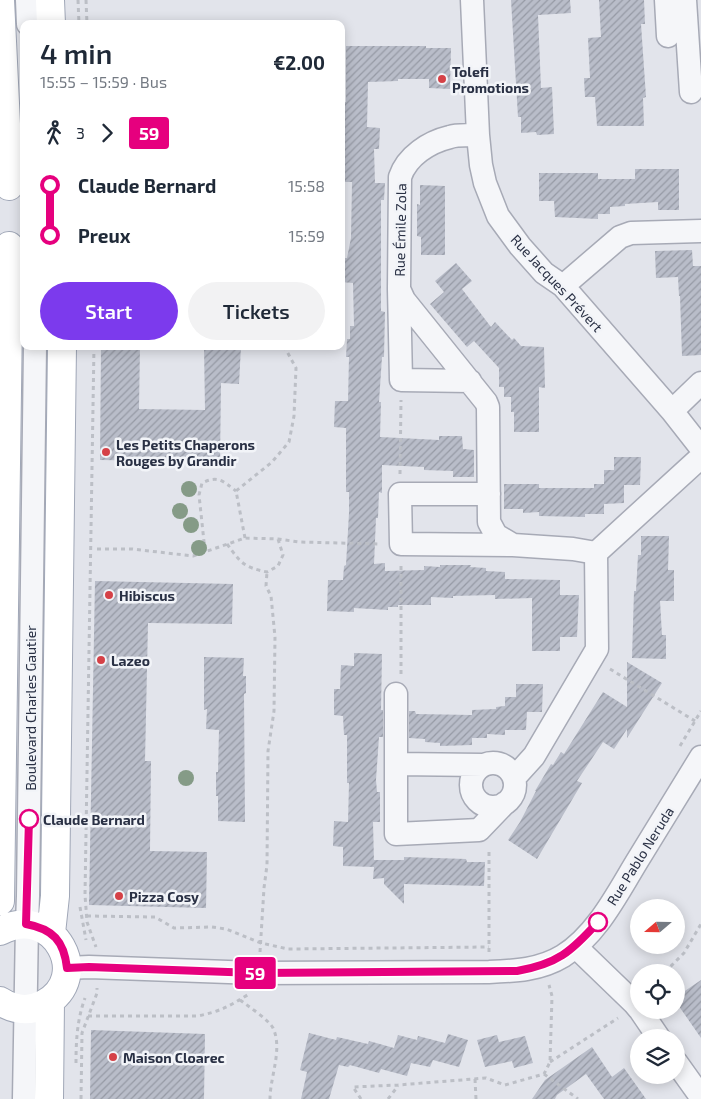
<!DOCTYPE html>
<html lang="en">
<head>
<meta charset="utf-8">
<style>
	body { margin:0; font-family:"Exo 2",sans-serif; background:#f2f2f3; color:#1f2937; height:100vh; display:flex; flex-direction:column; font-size:19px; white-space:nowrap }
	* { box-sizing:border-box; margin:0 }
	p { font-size:16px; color:#747a83 }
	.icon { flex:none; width:28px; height:28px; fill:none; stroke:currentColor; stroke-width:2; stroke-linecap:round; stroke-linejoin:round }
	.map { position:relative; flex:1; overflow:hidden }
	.details { position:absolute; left:20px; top:20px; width:325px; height:330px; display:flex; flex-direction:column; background:#fff; border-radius:10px; box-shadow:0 2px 12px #0003 }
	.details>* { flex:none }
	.badge { padding:0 10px; border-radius:4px; font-size:18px; line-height:32px }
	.needle { width:32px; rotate:250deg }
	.controls { position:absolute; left:630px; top:899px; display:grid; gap:10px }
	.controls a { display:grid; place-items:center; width:55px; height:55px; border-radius:50%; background:#fff; box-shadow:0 2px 12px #0003; font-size:25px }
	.map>.badge { position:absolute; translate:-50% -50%; box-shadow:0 0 0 2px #fff }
	.legs { display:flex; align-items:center; gap:8px; height:55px; padding:0 20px; font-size:16px }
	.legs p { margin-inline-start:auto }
	.head { display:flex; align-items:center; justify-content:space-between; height:85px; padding:0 20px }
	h1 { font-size:28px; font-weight:600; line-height:38px }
	.cta { display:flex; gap:10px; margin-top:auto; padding:10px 20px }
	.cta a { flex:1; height:58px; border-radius:30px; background:#7c3aed; color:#fff; font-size:20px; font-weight:600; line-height:58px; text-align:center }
	.cta a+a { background:#f2f2f3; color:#1f2937 }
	ul { padding:0 20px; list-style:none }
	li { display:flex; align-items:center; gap:18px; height:50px; font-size:19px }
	li i { display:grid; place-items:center; width:8px; height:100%; margin:0 6px; background:currentColor }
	li i::after { content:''; width:12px; height:12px; margin:-6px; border:4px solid; border-radius:50%; background:#fff }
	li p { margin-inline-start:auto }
	li:first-child i { background:linear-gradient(#0000 50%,currentColor 0) }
	li:last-child i { background:linear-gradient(currentColor 50%,#0000 0) }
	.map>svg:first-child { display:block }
	.building { fill:url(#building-hatch) }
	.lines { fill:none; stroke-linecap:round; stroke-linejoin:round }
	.minor-casing { stroke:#a7aab6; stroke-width:25 }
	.major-casing { stroke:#a0a7b7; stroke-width:30 }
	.path { stroke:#bcbfc6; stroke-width:3; stroke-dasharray:4 4; stroke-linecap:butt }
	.minor { stroke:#f5f6f9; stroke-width:22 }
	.major { stroke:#fff; stroke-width:28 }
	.tree { fill:#859b87 }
	.line-1-casing { stroke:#fff; stroke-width:11 }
	.line-1 { stroke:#e6007e; stroke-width:8 }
	.poi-dot { fill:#d54147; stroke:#f2f4f8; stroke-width:2 }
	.stop-1-dot { fill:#fff; stroke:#e6007e; stroke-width:2.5 }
	.labels { text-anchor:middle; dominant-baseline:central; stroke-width:5; stroke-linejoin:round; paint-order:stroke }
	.poi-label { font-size:14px; font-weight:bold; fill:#293044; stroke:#f2f4f8; text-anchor:start }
	.street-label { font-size:14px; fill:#293044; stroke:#f2f4f8 }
	.stop-label { font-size:14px; font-weight:bold; fill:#293044; stroke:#f2f4f8; text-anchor:start }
</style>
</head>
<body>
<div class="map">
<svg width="701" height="1099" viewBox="0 0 701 1099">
	<defs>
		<pattern id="building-hatch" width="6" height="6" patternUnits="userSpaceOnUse" patternTransform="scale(1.25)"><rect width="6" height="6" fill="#b9bdc9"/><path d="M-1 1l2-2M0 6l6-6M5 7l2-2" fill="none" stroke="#969aa5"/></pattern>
	</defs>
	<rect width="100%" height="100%" fill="#e2e4eb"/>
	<path class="building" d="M511,0H570L571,13L538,15L541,88L552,87L554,134L537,135L536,132L521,133V117H518Z
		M599,0H644L645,24H641L646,97L643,98L644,126H597L595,97H585L584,78H590L588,38L601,37Z
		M346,46H426V48H451L450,89L429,88V79H398V81L368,82L367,127L380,128L379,149H374L375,183H385L384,200H381V311L385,312L384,357H382L379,402H381L380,437L439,440V436H462L463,449L474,450V477H453V471L424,470V467L382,465V493L379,492L378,518H376L374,564L385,563V571L424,570V566L440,567V565H471L470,567L486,568V571L505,572V579L560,580V595H579L577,637H560V651H532V598L495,599V595L453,596V598L431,597V605H398V607H388V610L354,608V612L327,611L328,580H343L344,566L346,565L349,513V492H346V428L334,427L335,401H348L349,357H346L347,339H350V326H354L353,283L341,282V258H347L351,238L352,182H341V102H346Z
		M635,169H679V210H658V202L625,204V206L610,207V214H598V219L555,217L554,201H539V173H598V179H635Z
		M420,185L445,186V255H421V237L417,236V204L420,205Z
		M692,250L693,266H701V355L682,356L680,296H679L678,277L656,278L655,251Z
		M456,263L472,281L462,289L491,327L495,322L512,340L514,338L521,346L544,347L545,388L539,387V432H514V412H511V397H504V387H499V368L474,341L467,347L430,304L444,292L435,281Z
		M101,346H140L139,409L205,410L204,346H241L239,384L221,383L220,462L100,460Z
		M614,457H641L640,485H624V503L604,504V514H585V517L539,516V512L523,513V509H504V484H539V488H594V484H604V470H614Z
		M641,536H669L668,570H674V601H660L662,635H666V659L632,658L634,591H636L638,555H641Z
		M95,581L233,584L232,624L148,623L145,761H151L150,851L207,852L206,908L89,905Z
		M354,653L382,654L381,710H383V737H379L376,780L377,792H380V822H373L374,863V860H404V857L466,859L467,862H485L484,886L404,884V904L384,884V878L373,879L374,867L343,866V847L333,846L334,821L348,822L349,783H347V735H344L343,716L334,715V689H340L341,665L354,666Z
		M204,657L244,658L243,676H246V693L244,694L245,822L218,821V796H216V772H218L219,730L206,729L207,709L204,710Z
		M627,662L662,683L627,738V729L614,749L603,742L577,781L582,783L537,859L508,840L520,822L536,791H535L551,764L553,765L561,752L564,754L603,692L627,707Z
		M516,684H543L542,712H527L526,730H505V735L487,734V738H472V745L440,746V743L425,742V739L409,738V711H415L416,714L472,715V710L496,709V707L505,706V697H516Z
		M701,980V1038L676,1002V997Z
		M91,1030L205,1034L204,1099H90Z
		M309,1033L336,1040L337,1037L368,1044L369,1041L394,1048L398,1035L417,1040L418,1036L445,1043L448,1034L468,1040L459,1067L433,1060L430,1067L411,1063L407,1076L381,1069L379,1073L350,1065L348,1067L339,1065L329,1099H301L307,1072L300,1070Z
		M497,1035L499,1042L525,1036L533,1063L514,1068L512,1061L485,1067L477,1040Z
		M592,1047L612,1077L624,1068L646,1099H604L586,1074L557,1095L555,1099H532L545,1080Z"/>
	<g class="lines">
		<defs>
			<path id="minor" d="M27,0L28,24
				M472,0L478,135L481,165L485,183L498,216L520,246L544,273L563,286L672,411L701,448
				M666,0L668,36
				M685,0L691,92
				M478,135C469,136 459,134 450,137C429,142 407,156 400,177L399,289L404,300L486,402L488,407L489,522L496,535L513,545L573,549L596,553
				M563,286L620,237L631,233L701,231
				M399,289L401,380L470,381
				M672,411L701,383
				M489,494H400L401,544L513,545
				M396,694V834L479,830L505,803
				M471 785a22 22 0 1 1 44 0a22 22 0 1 1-44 0Z
				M396,764L483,765
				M514,778L534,756L597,649L596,553L701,457
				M576,947L634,1003L639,1009
				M67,968L89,967L259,973L489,972C515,971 540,970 563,956C598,934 618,892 639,858C660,824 680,791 701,757
				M640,1010L659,1038
				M676,1062L701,1097
				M24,1099L27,924L28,896L35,346"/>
			<path id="major" d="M0,0L9,186
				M50,0L51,24
				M0,901L9,246
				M0,931C54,902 94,978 44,1004C29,1012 14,1010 0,1001
				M51,933L55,896L62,346
				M49,1099L50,1001"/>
		</defs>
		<use href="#minor" class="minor-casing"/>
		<use href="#major" class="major-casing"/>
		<path class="path" d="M78,0L79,24
			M86,0L87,24
			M94,346L85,895L87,922L96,947
			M400,474L401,400
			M245,538L236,491L272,462L289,442L294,416L296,368L284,346
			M227,544C241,563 243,567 267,572L278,566L283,555L278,539
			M97,549H132L193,556L245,538L278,539L299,542L381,544
			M205,551L199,495L202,483C218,475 223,481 236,491
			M610,669L695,721
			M401,674V565
			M680,746L701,711
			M80,907L86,940
			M87,916L155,917L174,928L212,927L226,929L261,943L288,949L489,947
			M260,952L264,888L267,865L268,751L274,711L275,637L271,596L266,586L267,572
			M489,952V848
			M665,972L684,953L701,924
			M240,1000C248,1006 269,1020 273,1028C283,1049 270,1077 270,1099
			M88,1016H197C219,1012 230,1006 249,994
			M550,1062L618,1018
			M76,1063C76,1041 77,1020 85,998
			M544,1074L578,1099
			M475,1079L476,1099
			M81,1099L82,1033L97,993V988
			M361,1099L353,1087L398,1085L486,1078L505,1085L544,1074L550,1062L552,996L549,985
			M388,1099L398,1086"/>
		<use href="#minor" class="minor"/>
		<use href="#major" class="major"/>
	</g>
	<g class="tree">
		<circle cx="189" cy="489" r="8"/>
		<circle cx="180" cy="511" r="8"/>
		<circle cx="191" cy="525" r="8"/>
		<circle cx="199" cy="548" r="8"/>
		<circle cx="186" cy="778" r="8"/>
	</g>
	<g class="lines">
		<defs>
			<path id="line-1" d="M29,819L26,924C53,929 64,941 67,968L89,967L259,973L517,971C557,964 571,952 598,922"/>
		</defs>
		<use href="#line-1" class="line-1-casing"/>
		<use href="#line-1" class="line-1"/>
	</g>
	<g class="poi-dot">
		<circle cx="442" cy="79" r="5"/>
		<circle cx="106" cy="452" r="5"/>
		<circle cx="109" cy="595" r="5"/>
		<circle cx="101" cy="660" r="5"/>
		<circle cx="119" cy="896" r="5"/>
		<circle cx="113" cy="1057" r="5"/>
	</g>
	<g class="stop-1-dot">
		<circle cx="29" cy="819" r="9"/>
		<circle cx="598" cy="922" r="9"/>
	</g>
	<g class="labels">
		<g class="poi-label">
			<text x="452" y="71">Tolefi<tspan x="452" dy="16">Promotions</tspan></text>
			<text x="116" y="444">Les Petits Chaperons<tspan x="116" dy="16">Rouges by Grandir</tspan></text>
			<text x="119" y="595">Hibiscus</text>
			<text x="111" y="660">Lazeo</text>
			<text x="129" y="896">Pizza Cosy</text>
			<text x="123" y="1057">Maison Cloarec</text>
		</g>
		<g class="street-label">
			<text transform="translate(400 230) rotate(-89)">Rue Émile Zola</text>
			<text transform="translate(557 283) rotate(47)">Rue Jacques Prévert</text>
			<text transform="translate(30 708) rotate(-90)">Boulevard Charles Gautier</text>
			<text transform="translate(640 856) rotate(-58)">Rue Pablo Neruda</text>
		</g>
		<g class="stop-label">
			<text x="43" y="819">Claude Bernard</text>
		</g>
	</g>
</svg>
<div class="controls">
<a><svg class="needle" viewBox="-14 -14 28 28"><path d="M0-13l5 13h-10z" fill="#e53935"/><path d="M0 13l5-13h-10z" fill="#747a83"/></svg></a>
<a><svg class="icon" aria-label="locate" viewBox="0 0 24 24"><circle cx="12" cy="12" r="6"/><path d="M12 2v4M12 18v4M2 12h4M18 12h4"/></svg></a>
<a><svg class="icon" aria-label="layers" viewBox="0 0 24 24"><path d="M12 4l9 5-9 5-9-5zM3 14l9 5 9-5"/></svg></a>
</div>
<b class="badge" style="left:255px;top:973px;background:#e6007e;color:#fff">59</b>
<section class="details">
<div class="head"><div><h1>4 min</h1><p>15:55 – 15:59 · Bus</p></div><b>€2.00</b></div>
<div class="legs"><svg class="icon" aria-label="walk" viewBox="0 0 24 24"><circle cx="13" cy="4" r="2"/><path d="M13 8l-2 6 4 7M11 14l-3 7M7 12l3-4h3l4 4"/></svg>3<svg class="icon" aria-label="forward" viewBox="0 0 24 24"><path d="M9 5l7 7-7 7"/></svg><b class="badge" style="background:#e6007e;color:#fff">59</b></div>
<ul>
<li><i style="color:#e6007e"></i><b>Claude Bernard</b><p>15:58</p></li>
<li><i style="color:#e6007e"></i><b>Preux</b><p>15:59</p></li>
</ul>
<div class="cta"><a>Start</a><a>Tickets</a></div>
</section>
</div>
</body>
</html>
